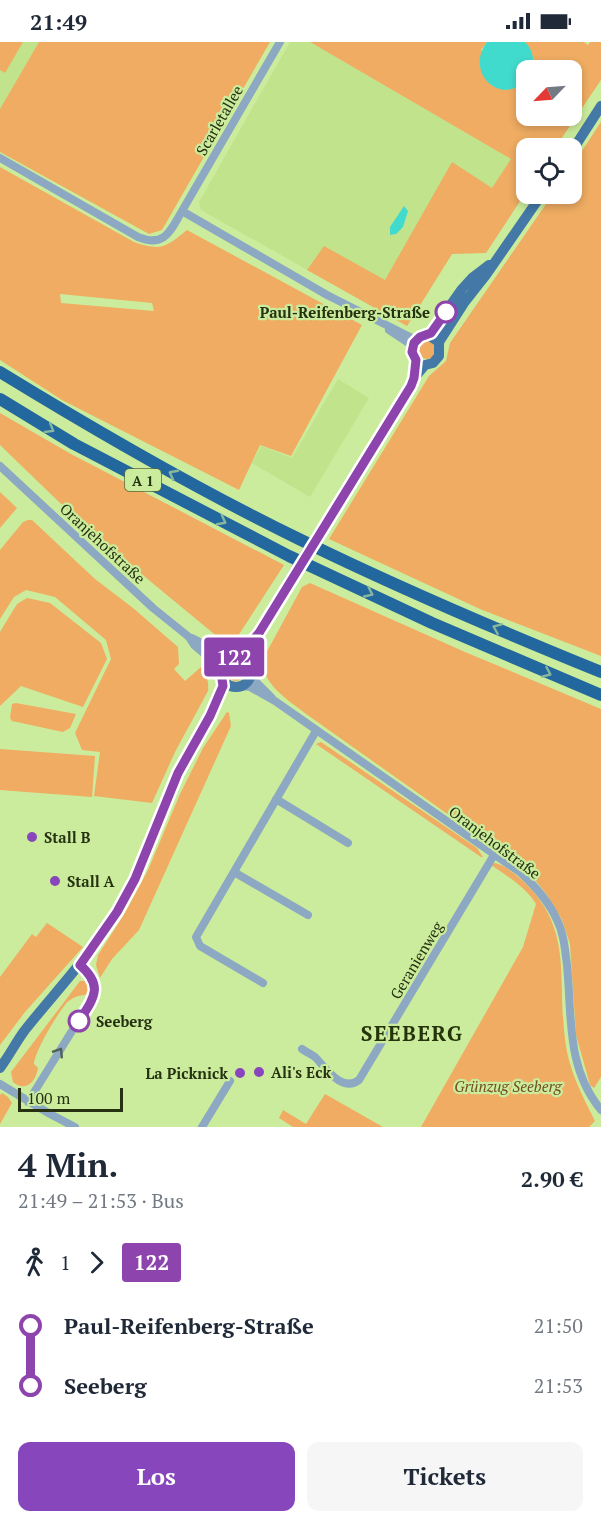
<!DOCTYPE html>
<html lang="de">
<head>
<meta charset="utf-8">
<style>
	body { margin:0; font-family:"PT Serif",serif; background:#f6f6f7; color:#1f2937; height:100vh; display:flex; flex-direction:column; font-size:22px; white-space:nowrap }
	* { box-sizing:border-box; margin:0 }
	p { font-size:20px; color:#747a83 }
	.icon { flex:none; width:33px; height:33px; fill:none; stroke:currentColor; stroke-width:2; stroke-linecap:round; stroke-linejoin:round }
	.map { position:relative; height:1085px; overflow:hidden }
	.side { display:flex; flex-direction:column; background:#fff; flex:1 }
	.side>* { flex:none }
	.badge { padding:0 12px; border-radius:4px; font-size:21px; line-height:39px }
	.needle { width:39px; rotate:245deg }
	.tools { position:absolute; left:516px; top:18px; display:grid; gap:12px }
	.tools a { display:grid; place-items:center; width:66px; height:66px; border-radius:12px; background:#fff; box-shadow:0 3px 9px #0003; font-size:30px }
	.scale { position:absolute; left:18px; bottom:15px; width:105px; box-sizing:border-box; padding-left:6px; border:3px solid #253111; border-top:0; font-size:16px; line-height:21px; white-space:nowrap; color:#253111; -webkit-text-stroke:4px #cbec9c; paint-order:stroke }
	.map>.badge { position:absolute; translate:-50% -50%; box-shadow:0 0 0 3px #fff }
	.legs { display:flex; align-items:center; gap:9px; height:66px; padding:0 18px; font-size:20px }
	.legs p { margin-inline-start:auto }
	.summary { display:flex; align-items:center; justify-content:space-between; height:102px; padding:0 18px }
	h1 { font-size:33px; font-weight:800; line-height:45px }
	.cta { display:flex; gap:12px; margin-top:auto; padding:12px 18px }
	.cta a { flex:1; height:69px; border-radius:12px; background:#8746bb; color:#fff; font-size:24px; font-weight:800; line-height:69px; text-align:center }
	.cta a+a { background:#f6f6f7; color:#1f2937 }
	ul { padding:0 18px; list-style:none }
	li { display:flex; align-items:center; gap:21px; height:60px; font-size:22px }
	li i { display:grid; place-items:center; width:9px; height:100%; margin:0 8px; background:currentColor }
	li i::after { content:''; width:15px; height:15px; margin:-8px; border:4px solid; border-radius:50%; background:#fff }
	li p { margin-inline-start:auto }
	li:first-child i { background:linear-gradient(#0000 50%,currentColor 0) }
	li:last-child i { background:linear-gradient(currentColor 50%,#0000 0) }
	.status { display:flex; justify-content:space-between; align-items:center; height:42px; padding:0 30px; background:#fff; direction:ltr }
	.status svg { height:16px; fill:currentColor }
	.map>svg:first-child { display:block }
	.built { fill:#c0e38c }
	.green { fill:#efac62; fill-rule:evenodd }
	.water { fill:#41dbce }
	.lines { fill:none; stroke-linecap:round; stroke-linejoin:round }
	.minor { stroke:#8ca8c2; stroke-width:8 }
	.major { stroke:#4378a7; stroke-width:10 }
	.highway { stroke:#22679d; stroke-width:12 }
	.oneway { stroke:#87b79c }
	.oneway2 { stroke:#4e6158 }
	.line-1-casing { stroke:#fff; stroke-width:14 }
	.line-1 { stroke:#8e44ad; stroke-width:9 }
	.stop-1-dot { fill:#fff; stroke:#8e44ad; stroke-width:3 }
	.poi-dot { fill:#8746bb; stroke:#cbec9c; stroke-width:2 }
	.labels { text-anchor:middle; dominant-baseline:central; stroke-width:4.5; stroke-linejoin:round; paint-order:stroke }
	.shield { fill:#cbec9c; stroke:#57693b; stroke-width:1.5 }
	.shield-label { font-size:14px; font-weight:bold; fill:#253111 }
	.street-label { font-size:15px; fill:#253111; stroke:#cbec9c }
	.stop-label { font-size:15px; font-weight:bold; fill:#253111; stroke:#cbec9c; text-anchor:end }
	.poi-label { font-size:15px; font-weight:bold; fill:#253111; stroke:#cbec9c; text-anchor:start }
	.park-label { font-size:15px; font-style:italic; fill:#734e24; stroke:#cbec9c }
	.district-label { font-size:21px; font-weight:bold; letter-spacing:1.5px; fill:#25330a; stroke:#cbec9c }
</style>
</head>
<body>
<div class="status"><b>21:49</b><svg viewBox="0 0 49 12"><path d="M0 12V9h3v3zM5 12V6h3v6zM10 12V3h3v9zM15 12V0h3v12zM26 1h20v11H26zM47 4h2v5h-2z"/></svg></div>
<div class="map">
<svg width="601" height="1085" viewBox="0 0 601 1085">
	<rect width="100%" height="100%" fill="#cbec9c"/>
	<path class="built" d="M0,0H39L0,67Z
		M290,0H310L511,117L407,284L201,168L199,160Z
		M338,337L369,356L310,455L252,421L261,404L292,416Z"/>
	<path class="green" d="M0,0H23L5,31L0,28Z
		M39,0H270L162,188L149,192L0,110V67Z
		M310,0H487L481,8L523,42L526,38V74H572V28H533L534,18L525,0H584L588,3L590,0H601V38L555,106H526V150L486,211L452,212L407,284L307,228L324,204L385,238L452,120L492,146L511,117Z
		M601,80V614L480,567L329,497L429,334L446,319L450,301L553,152H572V124Z
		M0,125L134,200C161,209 165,206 187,188L362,283L291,414L260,403L239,448L62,358L0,318ZM60,252L152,261L154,269L61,261Z
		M418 308a9 9 0 1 1 18 0a9 9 0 1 1-18 0Z
		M0,371L71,412L284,523L236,597L219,596L87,487L0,403Z
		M0,450L17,466L0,486Z
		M28,478H32L95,537L133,566L178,605L179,622L174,627L185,639L201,625C207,634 209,639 208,649L175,710L152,761L94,754L100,710L82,708L75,691L111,617L106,598L55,555L26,548L14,555L0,577V508L23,480Z
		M310,541L465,610L601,667V1035L594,1046L590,1043L576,993L570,902L562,878L547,853L528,829L309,674C292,661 257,640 264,615L302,545Z
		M27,556L50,561L101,601L107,617L83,665L21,644L0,664V590L17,562Z
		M227 630a9 9 0 1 1 18 0a9 9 0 1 1-18 0Z
		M16,661L76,672L70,686L63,690L12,679L10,676L12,662Z
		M227,670L229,671L231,684L139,888L112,917L100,936L96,923L98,913L125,871L148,828L180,752L203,706Z
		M321,700L477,806L483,815H481L316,702Z
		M0,707L95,714L92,755L0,748Z
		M495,821C505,823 514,832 522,838C574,886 557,936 565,997C568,1027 582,1053 595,1079L589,1085H421L523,905L536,862C526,845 507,834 491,823Z
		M47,881L83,905L25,970L0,1003V935L32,892L36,895Z
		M80,939H85L88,942L89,950L85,953C78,953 69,957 65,963C56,974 35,1009 34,1022L38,1026C36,1039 26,1051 13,1040L11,1030Z
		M2,1051L8,1055L12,1061L0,1082V1053Z
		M325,1052L383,1085H293L279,1076L283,1068L306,1082Z"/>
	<path class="water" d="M487,0H525C533,8 534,17 533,27L526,28V38C501,65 464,31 487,0Z
		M404,164L408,169L403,185L396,192L390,193V185Z"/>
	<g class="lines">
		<path class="minor" d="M0,116L138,195C165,206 170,189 182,169L280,0
			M182,169L327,253L416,298
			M389,288L413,304
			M0,424L153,566L189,595L194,603L221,626
			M189,595C204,599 214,614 229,617
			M251,635L272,656
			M243,644L250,645L275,659L521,831C536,845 549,860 557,878C564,892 565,908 567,923C572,974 566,1026 601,1068
			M276,757L348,801
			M234,830L308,873
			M263,941L200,904L196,895L316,689
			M302,1007C306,1010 311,1012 315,1015C326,1026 342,1051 359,1038L494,813
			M0,1042L50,1072L75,1085
			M28,1060L93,955C97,938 93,934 80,923
			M202,1085L230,1039"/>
		<path class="major" d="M572,109L601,64
			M439,300L464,261L486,233L542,152
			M414,336L416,318L412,310L414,301L421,295L431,291L462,247L472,236L489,223
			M221 630a15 15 0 1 1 30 0a15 15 0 1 1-30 0Z
			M248,620C281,540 335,469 380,395C391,376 405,357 414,336L425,323L433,321L439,314V300L428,293
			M0,1026C9,1014 16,1000 25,988C56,949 91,913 117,869C144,824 156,774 180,727C191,705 223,660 222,637"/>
		<path class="highway" d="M0,330C98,390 198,448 301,498C399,546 500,589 601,630
			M0,357L74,402L289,514L432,581L601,653"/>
	</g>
	<defs><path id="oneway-chevron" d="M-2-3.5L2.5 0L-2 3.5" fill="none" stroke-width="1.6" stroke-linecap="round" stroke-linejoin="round" transform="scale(1.5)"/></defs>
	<g class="oneway">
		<use href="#oneway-chevron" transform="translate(50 387) rotate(31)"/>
		<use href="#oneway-chevron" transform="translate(173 432) rotate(-152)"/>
		<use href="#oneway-chevron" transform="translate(222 479) rotate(28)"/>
		<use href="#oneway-chevron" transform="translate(369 551) rotate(25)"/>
		<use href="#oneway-chevron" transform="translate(497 586) rotate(-157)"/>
		<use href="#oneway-chevron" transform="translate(547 631) rotate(24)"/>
	</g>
	<use class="oneway2" href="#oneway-chevron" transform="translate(59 1010) rotate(-57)"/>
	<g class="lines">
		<defs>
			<path id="line-1" d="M79,979C94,956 104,944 80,923L117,870L135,837L178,731L210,674L223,644L221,630L223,622L229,617L241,612L259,591L411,344L414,336L416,318L412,310L414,301L420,295L431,291L446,270"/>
		</defs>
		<use href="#line-1" class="line-1-casing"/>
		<use href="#line-1" class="line-1"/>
	</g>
	<g class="stop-1-dot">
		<circle cx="446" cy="270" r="10"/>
		<circle cx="79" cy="979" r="10"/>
	</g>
	<g class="poi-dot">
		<circle cx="32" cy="795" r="6"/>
		<circle cx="55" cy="839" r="6"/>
		<circle cx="259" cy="1030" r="6"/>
		<circle cx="240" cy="1031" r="6"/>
	</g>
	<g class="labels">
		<rect class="shield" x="125" y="427" width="36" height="22" rx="4.5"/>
		<g class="shield-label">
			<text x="143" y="438">A 1</text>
		</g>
		<g class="street-label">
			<text transform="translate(219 78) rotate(-60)">Scarletallee</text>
			<text transform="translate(103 501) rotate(43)">Oranjehofstraße</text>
			<text transform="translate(495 800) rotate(37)">Oranjehofstraße</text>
			<text transform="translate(416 918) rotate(-59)">Geranienweg</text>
		</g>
		<g class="stop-label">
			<text x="430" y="270">Paul-Reifenberg-Straße</text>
			<text x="96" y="979" text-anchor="start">Seeberg</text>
		</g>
		<g class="poi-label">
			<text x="44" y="795">Stall B</text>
			<text x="67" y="839">Stall A</text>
			<text x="271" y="1030">Ali's Eck</text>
			<text x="228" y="1031" text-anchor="end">La Picknick</text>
		</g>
		<g class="park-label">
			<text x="508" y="1044">Grünzug Seeberg</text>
		</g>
		<g class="district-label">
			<text x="412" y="991">SEEBERG</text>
		</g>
	</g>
</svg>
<div class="tools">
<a><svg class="needle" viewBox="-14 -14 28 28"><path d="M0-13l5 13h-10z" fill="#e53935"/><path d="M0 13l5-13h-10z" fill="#747a83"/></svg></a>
<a><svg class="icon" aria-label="locate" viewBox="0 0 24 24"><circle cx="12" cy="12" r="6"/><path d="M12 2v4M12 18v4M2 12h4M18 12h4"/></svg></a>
</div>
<div class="scale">100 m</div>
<b class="badge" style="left:234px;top:615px;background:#8e44ad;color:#fff">122</b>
</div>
<section class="side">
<div class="summary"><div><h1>4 Min.</h1><p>21:49 – 21:53 · Bus</p></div><b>2.90 €</b></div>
<div class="legs"><svg class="icon" aria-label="walk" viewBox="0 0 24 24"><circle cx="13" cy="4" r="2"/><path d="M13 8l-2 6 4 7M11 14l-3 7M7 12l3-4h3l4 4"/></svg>1<svg class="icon" aria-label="forward" viewBox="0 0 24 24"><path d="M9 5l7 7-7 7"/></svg><b class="badge" style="background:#8e44ad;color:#fff">122</b></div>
<ul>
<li><i style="color:#8e44ad"></i><b>Paul-Reifenberg-Straße</b><p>21:50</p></li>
<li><i style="color:#8e44ad"></i><b>Seeberg</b><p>21:53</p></li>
</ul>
<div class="cta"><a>Los</a><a>Tickets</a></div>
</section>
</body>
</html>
